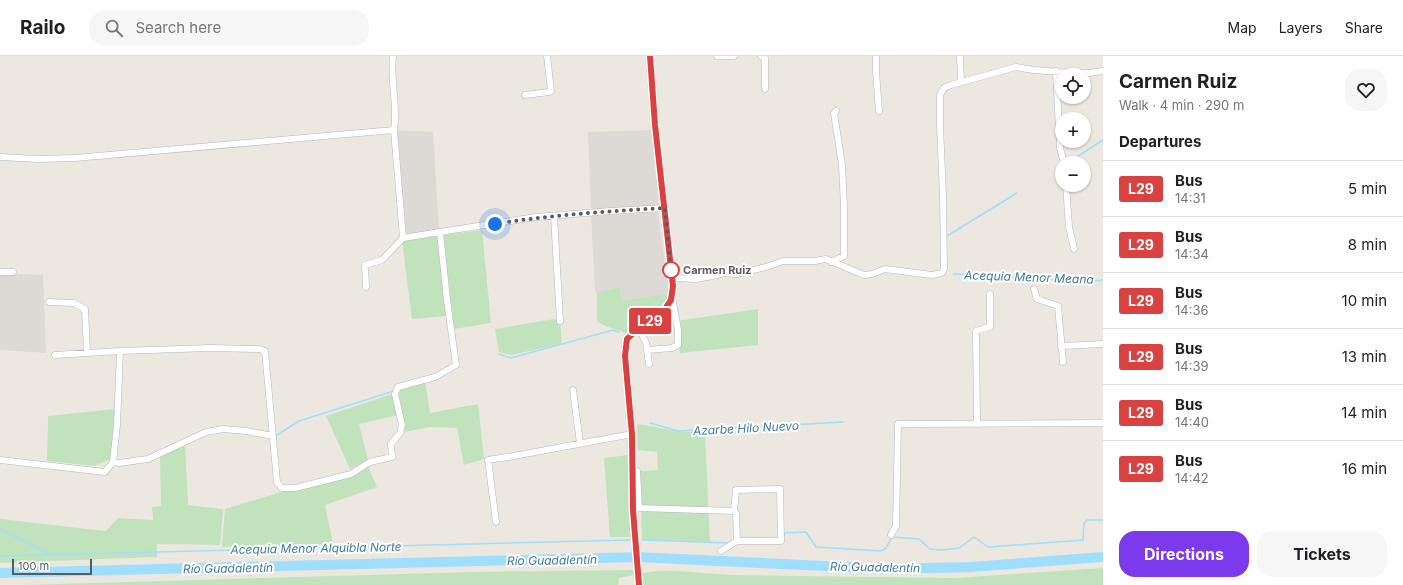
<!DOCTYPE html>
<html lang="en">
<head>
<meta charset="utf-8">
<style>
	body { margin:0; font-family:Inter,sans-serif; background:#f6f6f6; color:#202124; height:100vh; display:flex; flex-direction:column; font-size:15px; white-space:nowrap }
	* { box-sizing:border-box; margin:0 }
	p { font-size:13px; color:#757577 }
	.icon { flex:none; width:22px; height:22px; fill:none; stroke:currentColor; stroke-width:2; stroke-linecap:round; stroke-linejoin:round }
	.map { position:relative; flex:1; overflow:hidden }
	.sheet { display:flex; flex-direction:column; background:#fff; width:300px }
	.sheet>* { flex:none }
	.badge { padding:0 8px; border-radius:3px; font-size:14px; line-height:26px }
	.tools { position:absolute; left:1055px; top:12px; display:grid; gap:8px }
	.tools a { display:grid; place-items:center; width:36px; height:36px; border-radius:50%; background:#fff; box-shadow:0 1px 3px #0004; font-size:20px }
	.scale { position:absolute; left:12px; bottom:10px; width:80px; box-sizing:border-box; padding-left:4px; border:2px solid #595d61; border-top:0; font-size:11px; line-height:14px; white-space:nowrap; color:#595d61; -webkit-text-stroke:3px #fff; paint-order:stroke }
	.you { position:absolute; width:20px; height:20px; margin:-10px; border:3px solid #fff; border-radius:50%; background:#1a73e8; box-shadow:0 0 0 6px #1a73e833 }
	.map>.badge { position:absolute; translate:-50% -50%; box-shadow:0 0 0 2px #fff }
	h2 { padding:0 16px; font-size:15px; line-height:36px }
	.round { display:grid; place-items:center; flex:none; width:42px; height:42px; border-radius:16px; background:#f6f6f6 }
	.summary { display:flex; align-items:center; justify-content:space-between; height:68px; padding:0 16px }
	h1 { font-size:19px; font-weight:700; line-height:30px }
	.primary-button { display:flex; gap:8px; margin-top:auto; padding:8px 16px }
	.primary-button a { flex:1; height:46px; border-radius:16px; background:#7c3aed; color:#fff; font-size:16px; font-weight:700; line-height:46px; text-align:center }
	.primary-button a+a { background:#f6f6f6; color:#202124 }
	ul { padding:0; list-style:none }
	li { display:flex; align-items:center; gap:12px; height:56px; padding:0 16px; border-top:1px solid #e0e0e0 }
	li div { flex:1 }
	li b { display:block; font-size:15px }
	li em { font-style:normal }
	li .badge { min-width:44px; font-weight:700; text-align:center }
	header { display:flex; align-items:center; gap:24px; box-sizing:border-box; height:56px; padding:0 20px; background:#fff; border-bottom:1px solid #e0e0e0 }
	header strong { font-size:19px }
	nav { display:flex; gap:22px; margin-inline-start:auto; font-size:14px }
	.search { width:280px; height:36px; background:#f6f6f6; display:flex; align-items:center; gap:10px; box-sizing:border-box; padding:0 14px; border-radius:16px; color:#757577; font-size:15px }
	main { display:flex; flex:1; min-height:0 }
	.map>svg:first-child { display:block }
	.industrial { fill:#dddad5 }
	.green { fill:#c1e3bc }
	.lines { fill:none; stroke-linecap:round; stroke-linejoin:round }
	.stream { stroke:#9fdffd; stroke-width:1.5 }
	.river { stroke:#9fdffd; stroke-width:10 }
	.street-casing { stroke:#b3b7bb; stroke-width:7 }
	.secondary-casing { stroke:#b2b6bb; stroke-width:9 }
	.street { stroke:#fff; stroke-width:6 }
	.secondary { stroke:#fff; stroke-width:8 }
	.line-casing { stroke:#fff; stroke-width:9 }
	.line { stroke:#da4241; stroke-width:6 }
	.walk { stroke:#595d61; stroke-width:4; stroke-dasharray:0 7.2 }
	.stop-dot { fill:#fff; stroke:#da4241; stroke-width:2 }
	.labels { text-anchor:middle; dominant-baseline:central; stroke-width:4; stroke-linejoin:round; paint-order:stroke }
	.stop-label { font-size:11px; font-weight:bold; fill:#595d61; stroke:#fff; text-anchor:start }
	.water-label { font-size:12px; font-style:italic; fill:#3c7ba5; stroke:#fff }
</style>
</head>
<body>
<header>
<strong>Railo</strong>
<div class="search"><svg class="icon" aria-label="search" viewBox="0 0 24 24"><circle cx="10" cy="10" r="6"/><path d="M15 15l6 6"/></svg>Search here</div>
<nav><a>Map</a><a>Layers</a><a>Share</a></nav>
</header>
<main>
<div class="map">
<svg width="1103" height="529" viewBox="0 0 1103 529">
	<rect width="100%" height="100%" fill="#ece8e0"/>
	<path class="industrial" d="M394,74L433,76L439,173L403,182Z
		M652,74L659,150L591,154L588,76Z
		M658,156L669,237L622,245L620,231L595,237L591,160Z
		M0,217L43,219L46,297L0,294Z"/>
	<path class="green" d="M482,174L491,267L454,273L443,179Z
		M437,180L446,260L412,263L402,185Z
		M620,231L622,245L669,237L665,248L656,257L626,277C617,273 603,271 597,265V236Z
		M758,253V289L680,297L676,265Z
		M554,263L560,265L562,288L511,299L499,296L495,273Z
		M425,324L430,357L478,348L484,403L464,409L457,372L430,371L405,376L402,369L395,338L398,331Z
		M392,338L398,359L359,368L368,404L350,413L326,360Z
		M115,353L111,403L94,410L47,405L48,360Z
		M637,368L679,375L705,377L710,486L642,484L640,415L658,414L657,396L638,394Z
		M185,389L188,449L223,453L220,489L157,488V501L0,507V463L106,475L118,462L153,464L152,451L161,450L160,401Z
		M628,399L631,481H610L604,402Z
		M368,410L377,431L325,449L333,488L222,491L225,453Z
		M1103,512V529H643V517L657,515H677L732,519L954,522Z
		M633,514L634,519L619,522L618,529H23L470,516Z"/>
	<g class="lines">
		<path class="stream" d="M1069,106L1103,84
			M945,180H947L1017,137
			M954,218L1091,225L1103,224
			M499,298L511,302L613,274L619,276
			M650,367L679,375L843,366
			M277,379L299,365L394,335
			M0,473L52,499
			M784,480L785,477L806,476L816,491L881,495L886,492L892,481L919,483L930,493L941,494L959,492L974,481L988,491L1083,484L1084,467L1087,464H1103
			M642,484L730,487
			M0,500L631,484"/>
		<path class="river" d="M0,517L638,501L885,513L971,511L1103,501"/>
		<defs>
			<path id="street" d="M393,0C390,25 398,49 394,74
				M717,0H734
				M761,0L765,2V33
				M876,0V16L879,55
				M960,0L961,26
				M1056,15L1060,92L1064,107
				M525,39L549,36L551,35L547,0
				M0,101L38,103L75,102L394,74L403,182L440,176L447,244L456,309L435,321L398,331L395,338L402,369L400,377L391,388L392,401L370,406L351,418L295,432H282L277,426L265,295L259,293L209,292L120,295
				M1066,129L1069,171L1074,193
				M554,160L560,265
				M440,176L536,161L611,155L665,152
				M831,206L844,200V150L842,109L834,57L836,55
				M0,216H13
				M672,222L696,223L718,219L723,217L737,218L766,211L783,205H815L826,203L864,219L872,218L885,213L932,219L942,217L944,213L943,140L940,70V39L944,32L951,29L1016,11L1033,14L1060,16L1089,17L1103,15
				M366,231L365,209L382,204L403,182
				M1034,233L1037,243L1058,250L1063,306
				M49,246L74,247L85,253L87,297
				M639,272L646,287L649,308
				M1061,290L1103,288
				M647,294L672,292L678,289V274L672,240
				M573,334L580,387
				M977,368L976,275L990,271V238
				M0,404L105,416L113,406L117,369L120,295L55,299
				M113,406L119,407L148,403L206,376L223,373L246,375L273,380
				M633,414L637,415L639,452L734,455L736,457L737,485L721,495
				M734,455L736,434L780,433L781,485H737
				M496,466L488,404L514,400L632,378
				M891,479L896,470L898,368L1103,367"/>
			<path id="secondary" d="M639,529L633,454L632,378L625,300L627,283L639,272L665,253L671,244L673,230L655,69L650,0"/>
		</defs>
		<use href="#street" class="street-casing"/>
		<use href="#secondary" class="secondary-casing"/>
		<use href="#street" class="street"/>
		<use href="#secondary" class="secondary"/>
	</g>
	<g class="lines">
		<defs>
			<path id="line" d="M639,529L633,454L632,378L625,300L627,283L639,272L665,253L671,244L673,230L655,69L650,0"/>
		</defs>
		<use href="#line" class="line-casing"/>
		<use href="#line" class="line"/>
		<path class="walk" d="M495,168C551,159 608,155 665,152L671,214"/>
	</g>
	<circle class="stop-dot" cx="671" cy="214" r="8"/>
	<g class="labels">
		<g class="stop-label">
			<text x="683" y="214">Carmen Ruiz</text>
		</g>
		<g class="water-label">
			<text transform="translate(1029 221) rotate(2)">Acequia Menor Meana</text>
			<text transform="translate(746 372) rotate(-3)">Azarbe Hilo Nuevo</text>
			<text transform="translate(316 492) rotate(-1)">Acequia Menor Alquibla Norte</text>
			<text transform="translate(552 504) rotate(-1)">Río Guadalentín</text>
			<text transform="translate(875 511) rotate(1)">Río Guadalentín</text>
			<text transform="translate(228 512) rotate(-1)">Río Guadalentín</text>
		</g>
	</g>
</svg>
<div class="tools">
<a><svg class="icon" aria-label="locate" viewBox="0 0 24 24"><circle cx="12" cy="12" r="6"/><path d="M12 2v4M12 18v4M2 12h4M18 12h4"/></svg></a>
<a>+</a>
<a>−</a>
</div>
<div class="scale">100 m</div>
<div class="you" style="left:495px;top:168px"></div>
<b class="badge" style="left:650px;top:265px;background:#da4241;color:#fff">L29</b>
</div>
<section class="sheet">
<div class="summary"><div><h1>Carmen Ruiz</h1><p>Walk · 4 min · 290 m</p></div><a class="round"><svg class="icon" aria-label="heart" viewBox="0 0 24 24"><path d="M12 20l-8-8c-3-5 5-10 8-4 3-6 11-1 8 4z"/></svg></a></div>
<h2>Departures</h2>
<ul>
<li><span class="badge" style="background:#da4241;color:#fff">L29</span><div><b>Bus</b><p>14:31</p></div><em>5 min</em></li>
<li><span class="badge" style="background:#da4241;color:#fff">L29</span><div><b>Bus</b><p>14:34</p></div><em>8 min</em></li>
<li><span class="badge" style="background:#da4241;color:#fff">L29</span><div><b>Bus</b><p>14:36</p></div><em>10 min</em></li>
<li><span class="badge" style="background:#da4241;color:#fff">L29</span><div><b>Bus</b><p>14:39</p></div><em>13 min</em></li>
<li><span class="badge" style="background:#da4241;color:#fff">L29</span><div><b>Bus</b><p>14:40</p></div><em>14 min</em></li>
<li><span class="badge" style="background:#da4241;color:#fff">L29</span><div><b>Bus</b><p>14:42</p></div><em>16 min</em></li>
</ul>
<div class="primary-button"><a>Directions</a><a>Tickets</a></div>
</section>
</main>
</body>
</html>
